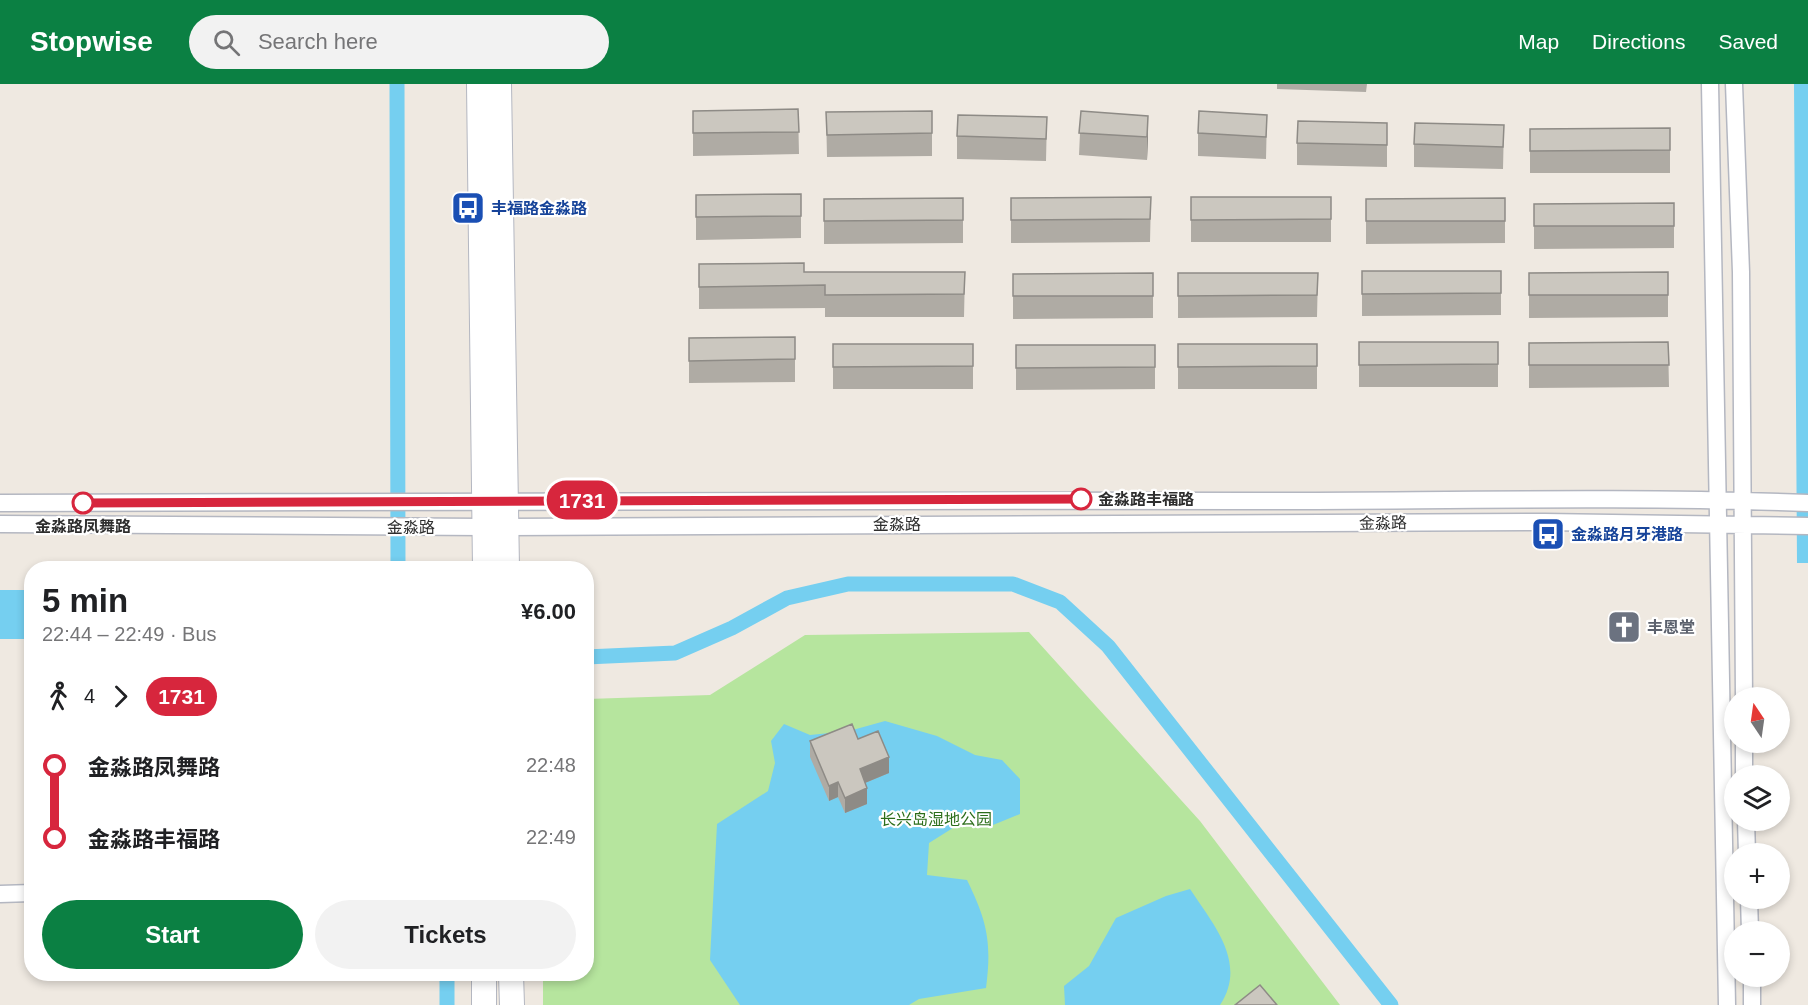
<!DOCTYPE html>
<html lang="en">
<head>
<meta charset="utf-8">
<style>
	body { margin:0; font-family:Helvetica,"Noto Sans SC",sans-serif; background:#f2f2f2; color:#202124; height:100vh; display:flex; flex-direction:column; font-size:22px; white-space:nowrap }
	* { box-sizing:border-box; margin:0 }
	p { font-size:20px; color:#757577 }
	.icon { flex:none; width:33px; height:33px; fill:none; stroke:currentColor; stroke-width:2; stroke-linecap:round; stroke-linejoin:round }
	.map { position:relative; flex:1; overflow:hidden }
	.side { position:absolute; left:24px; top:477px; width:570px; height:420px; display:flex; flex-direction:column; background:#fff; border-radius:24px; box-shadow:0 3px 9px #0003 }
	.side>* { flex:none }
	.badge { padding:0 12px; border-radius:20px; font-size:21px; line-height:39px }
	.needle { width:39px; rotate:347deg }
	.buttons { position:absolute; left:1724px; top:603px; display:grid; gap:12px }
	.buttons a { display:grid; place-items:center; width:66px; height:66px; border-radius:50%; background:#fff; box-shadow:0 3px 9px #0003; font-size:30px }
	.map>.badge { position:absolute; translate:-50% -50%; box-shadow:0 0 0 3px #fff }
	.legs { display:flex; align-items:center; gap:9px; height:66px; padding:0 18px; font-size:20px }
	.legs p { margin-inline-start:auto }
	.summary { display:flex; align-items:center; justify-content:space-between; height:102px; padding:0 18px }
	h1 { font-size:33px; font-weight:700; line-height:45px }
	.button { display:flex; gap:12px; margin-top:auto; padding:12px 18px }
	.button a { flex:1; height:69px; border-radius:36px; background:#0b8043; color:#fff; font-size:24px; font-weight:700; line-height:69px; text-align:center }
	.button a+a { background:#f2f2f2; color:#202124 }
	ul { padding:0 18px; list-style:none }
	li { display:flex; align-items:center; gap:21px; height:72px; font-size:22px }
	li i { display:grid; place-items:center; width:9px; height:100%; margin:0 8px; background:currentColor }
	li i::after { content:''; width:15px; height:15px; margin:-8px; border:4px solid; border-radius:50%; background:#fff }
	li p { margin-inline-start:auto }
	li:first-child i { background:linear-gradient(#0000 50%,currentColor 0) }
	li:last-child i { background:linear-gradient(currentColor 50%,#0000 0) }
	header { display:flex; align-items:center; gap:36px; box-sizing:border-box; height:84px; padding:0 30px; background:#0b8043; color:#fff }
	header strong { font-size:28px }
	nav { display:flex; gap:33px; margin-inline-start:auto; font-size:21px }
	.search { width:420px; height:54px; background:#f2f2f2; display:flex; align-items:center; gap:15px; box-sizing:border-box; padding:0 21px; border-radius:33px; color:#757577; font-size:22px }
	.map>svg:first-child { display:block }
	.green { fill:#b6e59e }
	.water { fill:#75cff0 }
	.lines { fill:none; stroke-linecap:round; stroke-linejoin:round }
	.canal { stroke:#75cff0; stroke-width:15 }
	.street-casing { stroke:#b4b7c1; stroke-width:19 }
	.secondary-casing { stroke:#b4b7c1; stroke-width:26 }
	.street { stroke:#fff; stroke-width:16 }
	.secondary { stroke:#fff; stroke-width:24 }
	.wall { fill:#afaba4 }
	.shaded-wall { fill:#8e8b86 }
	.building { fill:#cbc7bf; stroke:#8e8b86; stroke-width:1.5 }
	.line-1-casing { stroke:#fff; stroke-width:14 }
	.line-1 { stroke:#d7263d; stroke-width:9 }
	.stop-1-dot { fill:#fff; stroke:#d7263d; stroke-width:3 }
	.labels { text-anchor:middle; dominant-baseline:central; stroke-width:4.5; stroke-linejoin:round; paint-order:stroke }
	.transit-label { font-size:16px; font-weight:bold; fill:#164399; stroke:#fff; text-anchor:start }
	.stop-label { font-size:16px; font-weight:bold; fill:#2e2e2e; stroke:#fff; text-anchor:start }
	.street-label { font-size:16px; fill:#2e2e2e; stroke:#fff }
	.worship-label { font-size:16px; font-weight:bold; fill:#5b616d; stroke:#fff; text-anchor:start }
	.park-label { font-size:16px; fill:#2c6e1b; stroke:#fff }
</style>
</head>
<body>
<header>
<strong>Stopwise</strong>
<div class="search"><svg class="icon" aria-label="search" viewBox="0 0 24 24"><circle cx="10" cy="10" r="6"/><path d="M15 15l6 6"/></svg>Search here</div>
<nav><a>Map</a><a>Directions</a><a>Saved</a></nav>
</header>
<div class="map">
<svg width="1808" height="921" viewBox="0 0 1808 921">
	<rect width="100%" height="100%" fill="#efe9e1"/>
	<path class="green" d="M1029,548L1200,737L1340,921H543V890H586L587,615L710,611L805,551Z"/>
	<path class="water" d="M1794,0H1808V479H1797Z
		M0,506H31V555H0Z
		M885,637L937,652L975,671L1002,676L1020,695V730L993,741L964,737L929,759L927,791L967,796C987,837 992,858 986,904L919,915L909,921H740L710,876L717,740L768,707L775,679L771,657L784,640L810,651L849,647Z
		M1190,805C1213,840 1248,879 1220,921H1065L1064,902L1089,882L1116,834L1166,812Z"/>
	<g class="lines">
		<path class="canal" d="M397,0L398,484
			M586,573L675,569L732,544L787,514L848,500H1013L1060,518L1108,562L1391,921
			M447,890V921"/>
		<defs>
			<path id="street" d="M1710,0L1727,921
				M1734,0L1741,188L1744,614
				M0,419C418,418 836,416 1254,417C1439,417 1624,412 1808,419
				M0,440L484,443L1545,438L1808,442
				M1744,658V692
				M1746,736L1747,770
				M0,810L32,809
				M1749,814L1750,848
				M1752,892V921"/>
			<path id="secondary" d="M479,0L485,484
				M499,0L507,484
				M511,890L512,921
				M484,921V890"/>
		</defs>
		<use href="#street" class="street-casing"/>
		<use href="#secondary" class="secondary-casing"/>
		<use href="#street" class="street"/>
		<use href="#secondary" class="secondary"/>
	</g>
	<path class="wall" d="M1277,0H1367L1366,8L1277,5Z
		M798,25L799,70L693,72V27Z
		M932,27V72L827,73L826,28Z
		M1081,27L1148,54L1147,76L1079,71Z
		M1267,31L1266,75L1198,72V49Z
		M1047,33L1046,77L957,75V52Z
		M1387,39V83L1297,81V59Z
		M1504,41L1503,85L1414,83V60Z
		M1670,44V89H1530V45Z
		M801,110V154L696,156V111Z
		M1151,113L1150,158L1011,159V114Z
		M1191,113H1331V158H1191Z
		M963,114V159L824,160V115Z
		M1505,114V159L1366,160V115Z
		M1674,119V164L1534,165V120Z
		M699,180L804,188H965L964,233H825V224L699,225Z
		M1362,187H1501V231L1362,232Z
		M1668,188V233L1529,234V189Z
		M1153,189V234L1013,235V190Z
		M1178,189H1318L1317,233L1178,234Z
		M795,253V298L689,299V254Z
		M1359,258H1498V303H1359Z
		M1668,258L1669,303L1529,304V259Z
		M833,260H973V305H833Z
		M1178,260H1317V305H1178Z
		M1016,261H1155V305L1016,306Z
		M858,655L889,689L865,699L867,720L845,729L838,713L829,717L810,673V657Z"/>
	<path class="shaded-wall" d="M1148,32V54L1147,76V53Z
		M889,673V689L860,701V685Z
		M838,698V713L829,717V702Z
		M867,704V720L845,729V714Z"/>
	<path class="building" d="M798,25L799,48L693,49V27Z
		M932,27V49L827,51L826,28Z
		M1081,27L1148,32L1147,53L1079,49Z
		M1199,27L1267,31L1266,53L1198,49Z
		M958,31L1047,33L1046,55L957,52Z
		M1298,37L1387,39V61L1297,59Z
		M1415,39L1504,41L1503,63L1414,60Z
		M1670,44V66L1530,67V45Z
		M801,110V132L696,133V111Z
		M1151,113L1150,135L1011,136V114Z
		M1191,113H1331V135L1191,136Z
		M963,114V136L824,137V115Z
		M1505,114V137H1366V115Z
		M1674,119V142H1534V120Z
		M804,179V188H965L964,210L825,211V201L699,203V180Z
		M1362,187H1501V209L1362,210Z
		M1668,188V211H1529V189Z
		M1153,189V212H1013V190Z
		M1178,189H1318L1317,211L1178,212Z
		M795,253V275L689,277V254Z
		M1359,258H1498V280L1359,281Z
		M1668,258L1669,281H1529V259Z
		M833,260H973V282L833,283Z
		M1178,260H1317V282L1178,283Z
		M1016,261H1155V283L1016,284Z
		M852,640L858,655L878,647L889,673L860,685L867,704L845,714L838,698L829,702L810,657Z
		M1260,901L1277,921H1235Z"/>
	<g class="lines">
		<defs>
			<path id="line-1" d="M83,419L1081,415"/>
		</defs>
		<use href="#line-1" class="line-1-casing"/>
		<use href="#line-1" class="line-1"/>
	</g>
	<defs>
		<symbol id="bus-square" viewBox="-11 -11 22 22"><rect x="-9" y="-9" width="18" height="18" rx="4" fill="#1a4fb4" stroke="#fff"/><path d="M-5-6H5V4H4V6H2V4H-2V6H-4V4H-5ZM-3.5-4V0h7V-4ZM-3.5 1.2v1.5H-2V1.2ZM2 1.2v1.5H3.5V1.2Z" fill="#fff"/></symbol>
		<symbol id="church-square" viewBox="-11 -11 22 22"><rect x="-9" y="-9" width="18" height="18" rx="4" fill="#6b7280" stroke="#fff"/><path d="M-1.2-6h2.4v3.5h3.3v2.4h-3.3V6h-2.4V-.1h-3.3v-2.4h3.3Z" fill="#fff"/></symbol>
	</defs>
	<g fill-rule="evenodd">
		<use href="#bus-square" x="449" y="105" width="38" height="38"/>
		<use href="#bus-square" x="1529" y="431" width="38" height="38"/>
		<use href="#church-square" x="1605" y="524" width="38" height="38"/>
	</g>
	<g class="stop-1-dot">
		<circle cx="1081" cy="415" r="10"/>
		<circle cx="83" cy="419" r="10"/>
	</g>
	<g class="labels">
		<g class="transit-label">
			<text x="491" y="124">丰福路金淼路</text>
			<text x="1571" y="450">金淼路月牙港路</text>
		</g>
		<g class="stop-label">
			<text x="1098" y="415">金淼路丰福路</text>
			<text x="83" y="442" text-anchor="middle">金淼路凤舞路</text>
		</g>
		<g class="street-label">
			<text transform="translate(1383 439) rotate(-1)">金淼路</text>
			<text x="897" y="440">金淼路</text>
			<text x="411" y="443">金淼路</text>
		</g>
		<g class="worship-label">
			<text x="1647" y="543">丰恩堂</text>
		</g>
		<g class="park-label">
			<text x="936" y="735">长兴岛湿地公园</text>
		</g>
	</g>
</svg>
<div class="buttons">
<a><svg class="needle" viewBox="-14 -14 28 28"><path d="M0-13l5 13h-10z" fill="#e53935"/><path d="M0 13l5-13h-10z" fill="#757577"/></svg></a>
<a><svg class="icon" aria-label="layers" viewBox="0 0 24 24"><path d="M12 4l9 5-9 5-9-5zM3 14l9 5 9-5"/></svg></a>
<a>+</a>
<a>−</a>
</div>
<b class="badge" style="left:582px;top:416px;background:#d7263d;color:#fff">1731</b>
<section class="side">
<div class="summary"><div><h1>5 min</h1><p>22:44 – 22:49 · Bus</p></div><b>¥6.00</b></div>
<div class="legs"><svg class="icon" aria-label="walk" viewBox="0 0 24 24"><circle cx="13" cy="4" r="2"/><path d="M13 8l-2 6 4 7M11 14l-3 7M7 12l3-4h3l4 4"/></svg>4<svg class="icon" aria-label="forward" viewBox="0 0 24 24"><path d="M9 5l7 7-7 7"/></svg><b class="badge" style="background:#d7263d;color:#fff">1731</b></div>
<ul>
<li><i style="color:#d7263d"></i><b>金淼路凤舞路</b><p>22:48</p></li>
<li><i style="color:#d7263d"></i><b>金淼路丰福路</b><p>22:49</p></li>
</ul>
<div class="button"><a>Start</a><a>Tickets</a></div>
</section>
</div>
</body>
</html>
